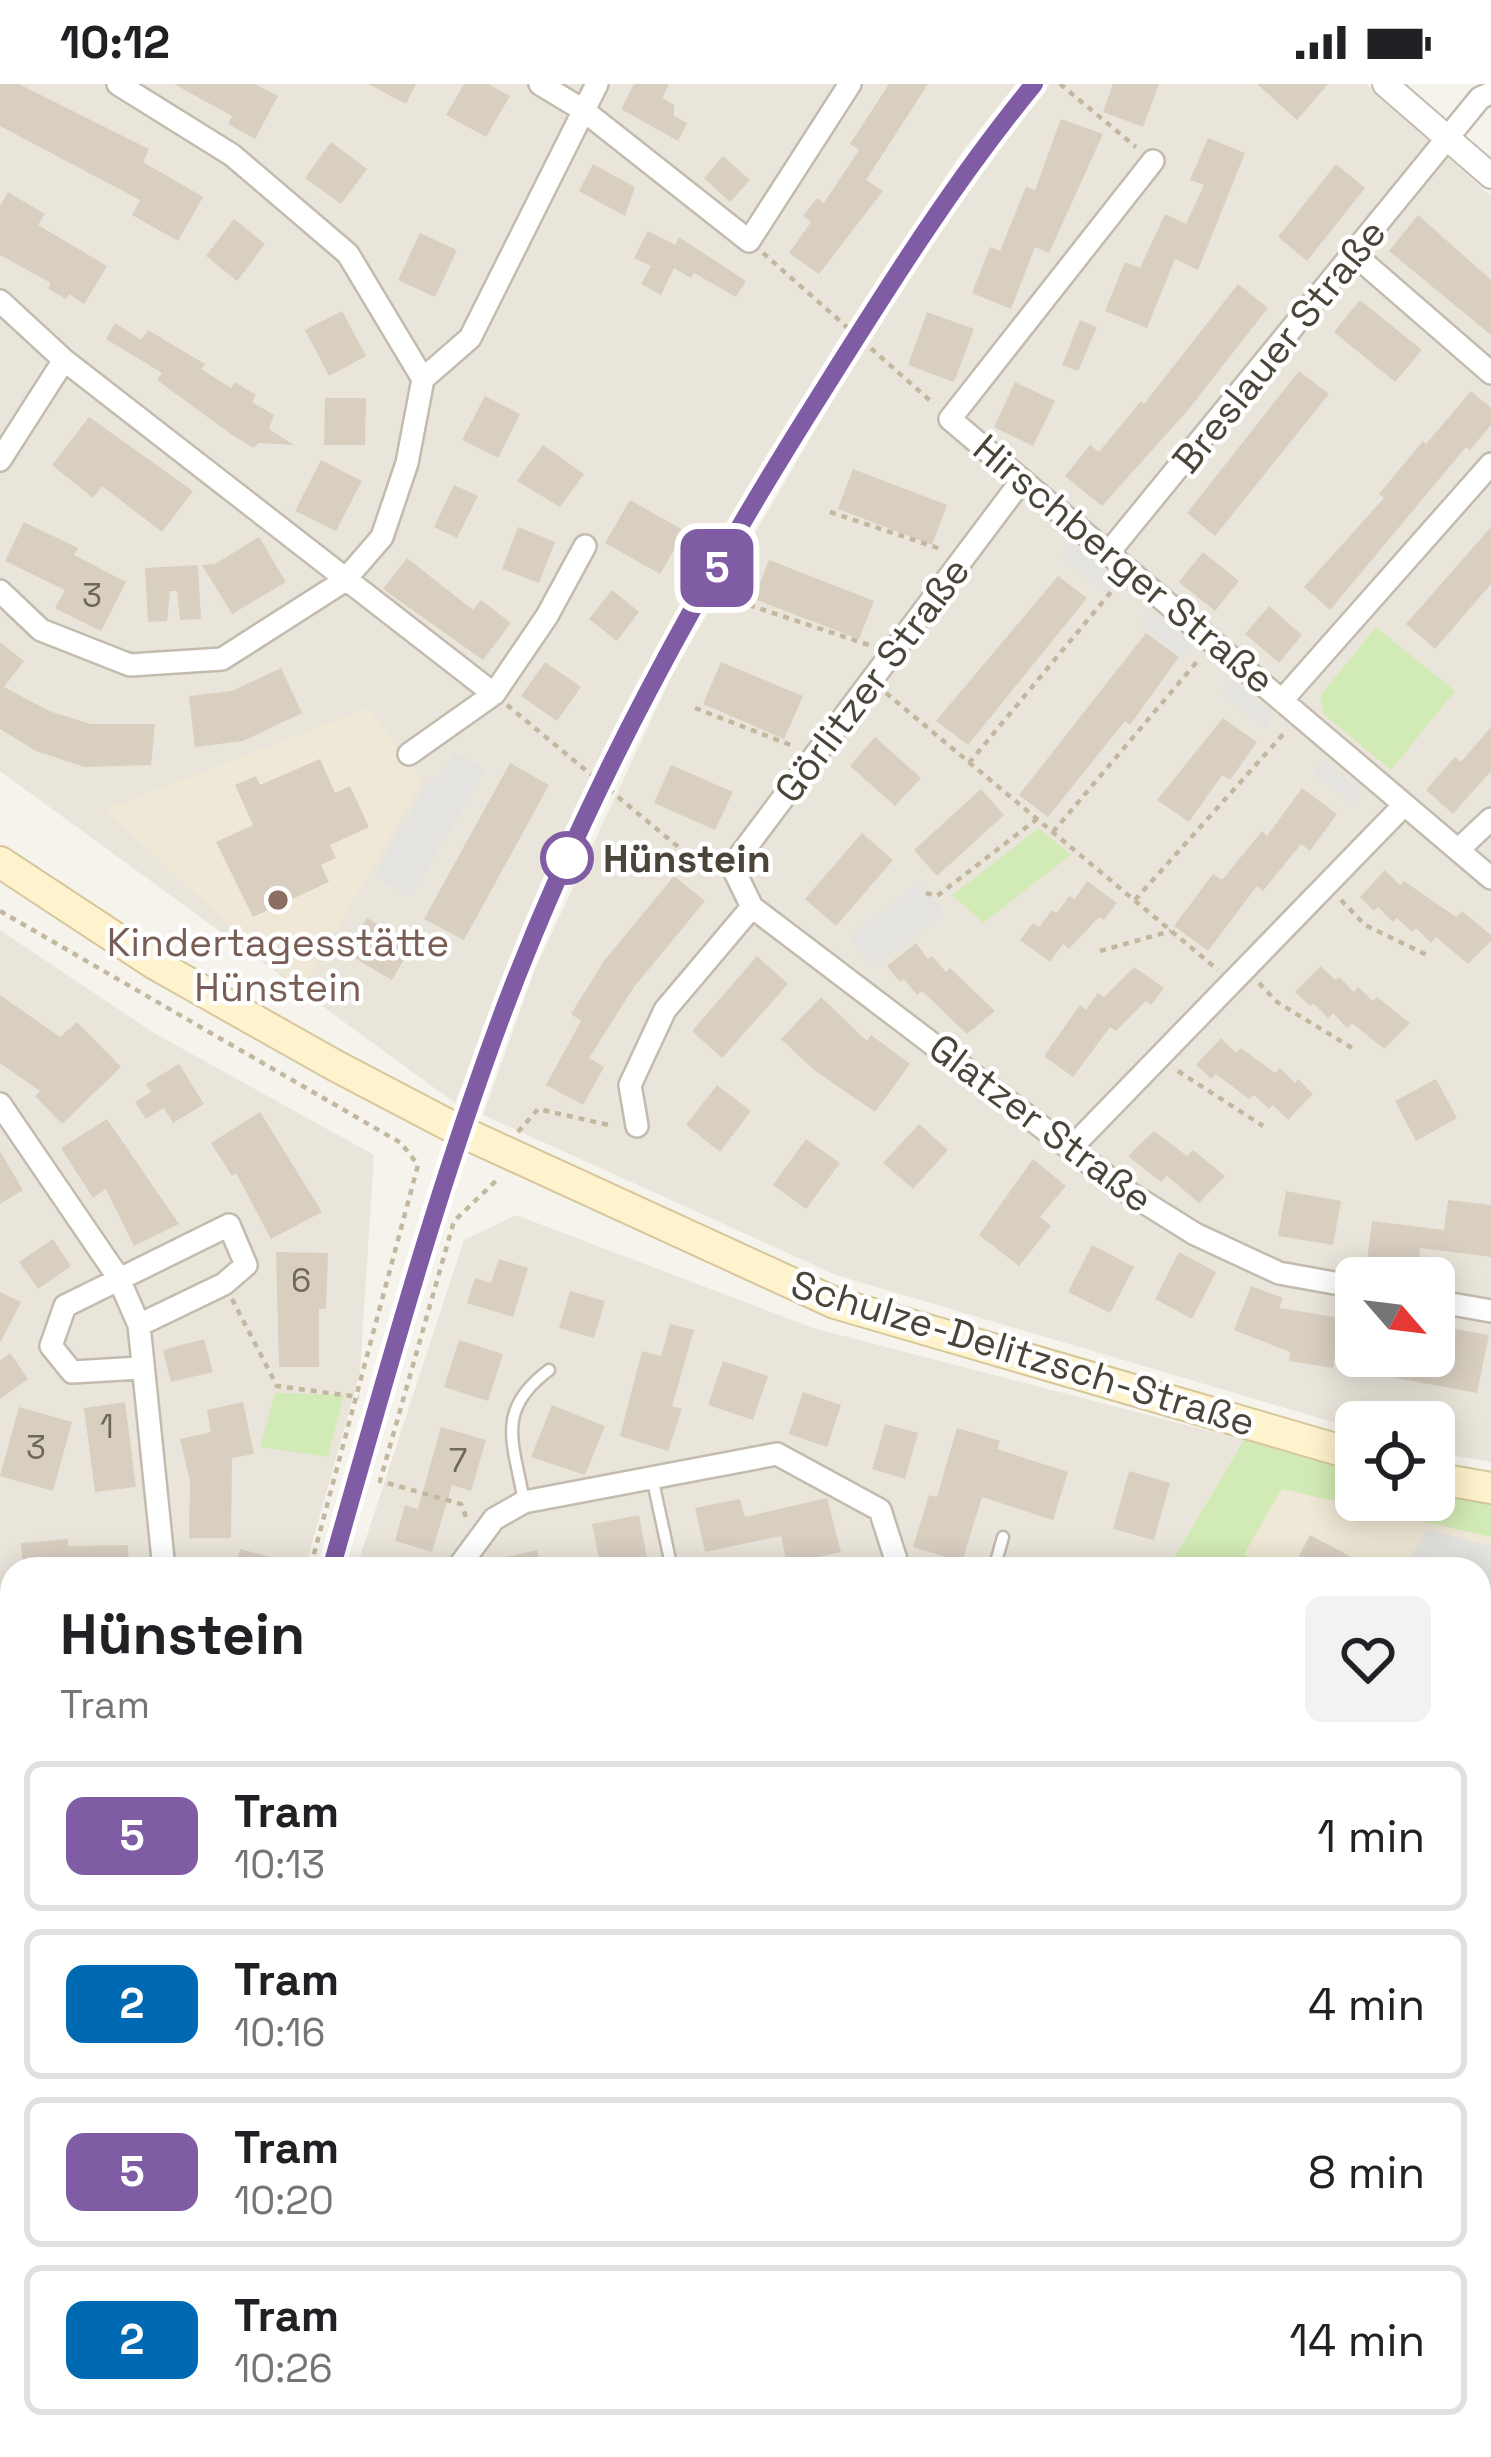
<!DOCTYPE html>
<html lang="en">
<head>
<meta charset="utf-8">
<style>
	body { margin:0; font-family:"Space Grotesk",sans-serif; background:#f2f2f2; color:#202124; height:100vh; display:flex; flex-direction:column; font-size:45px; white-space:nowrap }
	* { box-sizing:border-box; margin:0 }
	p { font-size:39px; color:#757577 }
	.icon { flex:none; width:66px; height:66px; fill:none; stroke:currentColor; stroke-width:2; stroke-linecap:round; stroke-linejoin:round }
	.map { position:relative; flex:1; overflow:hidden }
	.details { position:absolute; left:0px; top:1473px; width:1491px; height:900px; display:flex; flex-direction:column; background:#fff; border-radius:36px 36px 0 0; box-shadow:0 6px 30px #0003 }
	.details>* { flex:none }
	.badge { padding:0 24px; border-radius:18px; font-size:42px; line-height:78px }
	.needle { width:78px; rotate:118deg }
	.controls { position:absolute; left:1335px; top:1173px; display:grid; gap:24px }
	.controls a { display:grid; place-items:center; width:120px; height:120px; border-radius:18px; background:#fff; box-shadow:0 6px 30px #0003; font-size:60px }
	.map>.badge { position:absolute; translate:-50% -50%; box-shadow:0 0 0 6px #fff }
	.round { display:grid; place-items:center; flex:none; width:126px; height:126px; border-radius:18px; background:#f2f2f2 }
	.head { display:flex; align-items:center; justify-content:space-between; height:204px; padding:0 60px }
	h1 { font-size:57px; font-weight:700; line-height:90px }
	ul { padding:0; list-style:none }
	li { display:flex; align-items:center; gap:36px; height:150px; margin:0 24px 18px; padding:0 36px; border:6px solid #e0e0e0; border-radius:18px }
	li div { flex:1 }
	li b { display:block; font-size:45px }
	li em { font-style:normal }
	li .badge { min-width:132px; font-weight:700; text-align:center }
	.status { display:flex; justify-content:space-between; align-items:center; height:84px; padding:0 60px; background:#fff; direction:ltr }
	.status svg { height:33px; fill:currentColor }
	.map>svg:first-child { display:block }
	.residential { fill:#eae5da; fill-rule:evenodd }
	.education { fill:#efe8d6 }
	.green { fill:#d2eab5 }
	.parking { fill:#e5e3e0 }
	.building { fill:#d8cfc1 }
	.lines { fill:none; stroke-linecap:round; stroke-linejoin:round }
	.service-casing { stroke:#c2bbae; stroke-width:15 }
	.minor-casing { stroke:#c2bbae; stroke-width:26 }
	.tertiary-casing { stroke:#c2bbae; stroke-width:28 }
	.secondary-casing { stroke:#d6c79b; stroke-width:34 }
	.path { stroke:#c4b79f; stroke-width:4.5; stroke-dasharray:6 6; stroke-linecap:butt }
	.service { stroke:#fff; stroke-width:10 }
	.minor { stroke:#fff; stroke-width:21 }
	.tertiary { stroke:#fff; stroke-width:24 }
	.secondary { stroke:#fff3cd; stroke-width:30 }
	.rail-casing { stroke:#9a9a9a; stroke-width:10 }
	.rail { stroke:#fff; stroke-width:6; stroke-dasharray:18; stroke-linecap:butt }
	.line-casing { stroke:#fff; stroke-width:27 }
	.line { stroke:#7f5ca3; stroke-width:18 }
	.stop-dot { fill:#fff; stroke:#7f5ca3; stroke-width:6 }
	.education-dot { fill:#8d6e63; stroke:#fff; stroke-width:4.5 }
	.labels { text-anchor:middle; dominant-baseline:central; stroke-width:9; stroke-linejoin:round; paint-order:stroke }
	.number-label { font-size:33px; fill:#6e675b }
	.street-label { font-size:39px; fill:#4b4439; stroke:#fff }
	.stop-label { font-size:39px; font-weight:bold; fill:#4b4439; stroke:#fff; text-anchor:start }
	.education-label { font-size:39px; fill:#785e54; stroke:#fff }
</style>
</head>
<body>
<div class="status"><b>10:12</b><svg viewBox="0 0 49 12"><path d="M0 12V9h3v3zM5 12V6h3v6zM10 12V3h3v9zM15 12V0h3v12zM26 1h20v11H26zM47 4h2v5h-2z"/></svg></div>
<div class="map">
<svg width="1491" height="2373" viewBox="0 0 1491 2373">
	<rect width="100%" height="100%" fill="#f6f3ec"/>
	<path class="residential" d="M0,0H1016L962,68L836,259L649,582L532,827L455,1019L0,687Z
		M1050,0H1366L1491,112V1378L1434,1368V1338H1356V1345L836,1191L483,1031L535,885L673,589L858,273L963,113ZM1356,1194H1434V1272H1356Z
		M0,846L154,949L374,1071L360,1288L305,1485H12V2361H20L15,2373H0Z
		M516,1131L813,1244L1244,1356L1167,1485H356L464,1156Z
		M44,2361H1414L1407,2373H39Z"/>
	<path class="education" d="M368,624L422,697L301,907L105,726Z
		M1244,1356L1356,1386V1416L1491,1417V2225L1479,2247V1485H1167Z"/>
	<path class="green" d="M1376,543L1455,607L1391,686L1323,630L1320,612Z
		M1039,744L1071,771L983,839L952,811Z
		M275,1309L344,1311L328,1373L260,1363Z
		M1244,1356L1356,1386V1416H1434V1406L1491,1417V1453L1282,1405L1244,1470L1269,1485H1167Z
		M63,2361H227L239,2373H60Z"/>
	<path class="parking" d="M1071,458L1116,495L1105,509L1060,471Z
		M1151,526L1193,560L1182,573L1140,540Z
		M1232,596L1275,631L1265,644L1221,609Z
		M454,668L485,686L411,813L374,792L432,692L438,694Z
		M1322,676L1364,708L1355,721L1313,689Z
		M920,798L944,829L873,884L849,852Z
		M1427,1445L1491,1462V1600L1479,1593V1485H1404Z"/>
	<path class="building" d="M0,0H19L149,65L143,78L203,113L178,157L132,131L140,116L0,42Z
		M174,0H255L278,12L255,55L228,40L232,32Z
		M368,0H416L406,20Z
		M464,0H488L510,12L486,53L446,31Z
		M634,0H669L662,14L674,21V32L687,39L678,57L621,25Z
		M889,0H928L866,96L883,107L819,190L789,169L811,138L803,132L817,114L824,119L859,66L850,60Z
		M1113,0H1159L1143,43L1103,28Z
		M1257,0H1328L1297,36Z
		M1061,35L1103,50L1049,169L1035,163L1011,225L972,209L990,163L1000,167L1026,103L1035,106Z
		M1208,54L1245,69L1198,186L1175,175L1147,244L1105,227L1125,178L1140,184L1165,130L1186,140L1204,101L1190,96Z
		M331,58L367,85L341,120L305,94Z
		M723,72L750,96L730,118L704,94Z
		M593,80L635,103L625,132L579,107Z
		M1336,80L1365,104L1307,177L1278,153Z
		M8,108L45,130L38,141L107,182L84,220L69,210L66,215L48,205L51,199L0,171V122Z
		M1418,131L1491,196V251L1389,167Z
		M234,135L265,160L237,197L206,172Z
		M648,147L675,161L679,153L746,197L736,213L694,189L691,194L674,184L661,211L641,200L651,182L634,174Z
		M420,149L457,166L435,213L398,196Z
		M1238,200L1268,224L1188,326L1102,422L1065,392L1090,361L1099,368L1141,317L1144,320Z
		M1360,216L1422,266L1395,298L1334,248Z
		M342,227L366,272L329,292L305,246Z
		M927,228L974,245L954,298L908,281Z
		M1080,236L1097,243L1078,287L1062,281Z
		M115,239L141,256L148,246L205,280L201,285L231,304L235,298L256,311L252,318L274,331L269,345L294,361L258,359L254,364L232,351L157,296L162,289L106,255Z
		M1299,287L1329,310L1215,452L1187,429Z
		M1015,298L1055,317L1033,362L994,343Z
		M1471,307L1491,324V341L1470,366L1466,363L1330,526L1304,503L1384,414L1379,410L1423,357L1426,360Z
		M485,312L520,330L498,374L462,356Z
		M325,314H366L365,361H324Z
		M89,333L193,407L162,448L102,402L93,414L52,381Z
		M543,361L584,390L560,423L517,397Z
		M321,376L362,397L336,447L295,427Z
		M853,385L947,421L932,461L838,425Z
		M454,401L478,412L457,454L434,443Z
		M630,416L685,447L660,490L605,459Z
		M24,438L78,464L74,471L126,498L101,547L55,524L65,506L5,477Z
		M518,443L555,458L539,499L502,485Z
		M1491,443V500L1435,565L1406,540Z
		M259,453L286,498L232,530L202,481L215,480Z
		M1203,468L1239,497L1215,527L1179,498Z
		M407,474L473,526L481,516L511,539L483,576L383,505Z
		M769,476L874,517L859,555L754,515Z
		M198,481L201,535L180,536L177,507H170L167,537L148,538L145,484Z
		M1058,492L1087,514L968,661L936,637Z
		M612,506L639,528L617,557L589,535Z
		M1269,522L1302,551L1279,579L1245,550Z
		M1146,549L1179,573L1130,641L1125,637L1048,733L1019,711Z
		M0,558L24,577L4,603L49,627L91,640H155L151,681L84,683L36,667L0,645Z
		M545,578L581,603L557,637L521,612Z
		M721,578L803,612L784,655L703,620Z
		M281,584L302,629L243,657L195,663L189,612L232,607Z
		M1223,634L1257,658L1230,696L1222,691L1189,738L1157,716Z
		M1491,643V687L1453,730L1426,706L1455,673L1461,678Z
		M875,653L921,694L895,722L850,682Z
		M320,675L335,709L350,702L369,743L330,761L336,774L321,781L329,798L253,833L216,758L253,741L235,701L256,692L260,701Z
		M510,679L549,701L464,856L424,835Z
		M671,681L733,708L715,746L654,719Z
		M1302,704L1337,730L1310,767L1301,760L1263,807L1257,802L1208,867L1174,842L1213,790L1222,796L1262,747L1267,752Z
		M981,705L1004,731L937,792L914,766Z
		M862,749L893,776L836,842L805,815Z
		M1385,786L1400,801L1404,797L1456,833L1462,827L1491,851V857L1468,880L1436,853L1431,859L1416,844L1412,848L1397,834L1393,838L1378,823L1374,827L1360,813Z
		M674,792L705,817L634,903L589,974L604,983L583,1021L546,1001L581,937L571,930L604,877Z
		M1087,797L1117,819L1104,836L1099,833L1069,865L1063,860L1050,878L1020,856L1033,839L1039,843L1052,826L1057,829L1069,812L1075,815Z
		M367,834L413,860L392,896L346,869Z
		M916,859L928,875L932,872L946,888L950,884L995,927L967,950L922,907L917,911L904,895L900,898L887,882Z
		M757,872L788,900L722,974L692,947Z
		M1321,882L1335,896L1339,893L1354,908L1358,903L1373,917L1377,913L1410,939L1384,965L1352,939L1347,944L1333,929L1328,934L1313,919L1310,922L1295,908Z
		M1134,883L1164,904L1151,921L1146,917L1116,947L1110,943L1073,993L1044,972L1080,921L1086,926L1098,909L1104,913Z
		M0,911L60,953L77,938L121,983L62,1040L35,1012L40,1007L0,979Z
		M821,913L867,957L871,951L910,980L875,1028L814,986L781,955Z
		M1221,954L1236,969L1241,964L1275,989L1280,984L1295,999L1298,995L1313,1010L1288,1036L1273,1021L1269,1025L1254,1011L1249,1015L1216,990L1211,995L1196,981Z
		M179,980L204,1020L173,1039L164,1024L146,1035L135,1018L151,1008L146,1000Z
		M1436,995L1457,1034L1416,1057L1395,1017Z
		M717,1001L751,1027L720,1068L686,1041Z
		M260,1028L322,1128L271,1155L236,1089L232,1092L211,1059Z
		M107,1035L179,1140L134,1162L106,1105L93,1114L61,1064Z
		M919,1040L948,1066L913,1105L883,1079Z
		M1154,1047L1187,1072L1193,1066L1225,1092L1199,1119L1167,1092L1161,1098L1128,1072Z
		M806,1055L840,1079L806,1125L773,1101Z
		M0,1067L23,1106L0,1120Z
		M1033,1075L1066,1102L1040,1133L1051,1142L1019,1182L979,1151Z
		M1286,1107L1341,1117L1333,1161L1278,1152Z
		M1448,1116L1491,1121V1173L1420,1164L1417,1191L1366,1184L1372,1137L1444,1146Z
		M53,1155L71,1182L38,1205L19,1178Z
		M1092,1161L1134,1183L1110,1229L1068,1208Z
		M276,1168L328,1169L326,1225H319V1283H279Z
		M1179,1168L1216,1188L1192,1235L1155,1215Z
		M499,1175L528,1184L513,1233L467,1219L475,1194L491,1199Z
		M1251,1202L1283,1214L1279,1224L1342,1234L1333,1284L1289,1277L1290,1268L1234,1246Z
		M570,1207L605,1217L594,1254L559,1244Z
		M0,1208L21,1218L0,1259Z
		M670,1240L694,1246L672,1322L682,1325L668,1367L620,1352L642,1267L661,1272Z
		M1445,1243L1489,1251L1477,1309L1369,1289L1372,1272H1440Z
		M204,1255L213,1288L171,1298L163,1266Z
		M459,1256L503,1270L488,1317L444,1303Z
		M10,1269L28,1295L0,1315V1277Z
		M723,1277L768,1292L753,1336L708,1321Z
		M803,1308L841,1321L827,1363L789,1350Z
		M125,1318L136,1403L95,1408L84,1324Z
		M243,1318L254,1370L232,1374L231,1454H189L190,1397L180,1355L211,1348L207,1326Z
		M552,1321L605,1342L585,1391L531,1373Z
		M19,1323L72,1338L53,1407L0,1392Z
		M885,1340L918,1349L905,1395L872,1385Z
		M441,1343L486,1356L471,1407L452,1401L432,1468L395,1457L405,1421L418,1425Z
		M957,1344L1000,1357L997,1365L1068,1388L1053,1436L982,1413L962,1478L913,1463L929,1411L937,1413Z
		M1129,1387L1170,1399L1154,1456L1113,1445Z
		M827,1414L841,1468L787,1480L781,1452L705,1468L695,1424L740,1415L745,1433Z
		M639,1431L649,1485H601L592,1440Z
		M1310,1451L1374,1485H1292Z
		M68,1455V1462L128,1461L129,1485H23L21,1459Z
		M240,1465L293,1479L292,1485H235Z
		M537,1466L541,1485H486V1478Z"/>
	<g class="lines">
		<defs>
			<path id="service" d="M652,1393L672,1485
				M524,1418C514,1359 494,1327 549,1286
				M994,1485L1003,1453"/>
			<path id="minor" d="M540,0L583,26L749,157L850,0
				M1153,77L950,335L1491,794
				M1355,171L1491,289
				M0,217L64,276L494,610
				M423,295L470,254L597,0
				M0,376L64,276
				M1109,468L1480,14L1491,9
				M0,507L41,546L130,581L222,575L344,497L382,453L407,379L423,295L348,170L232,71L118,0
				M1284,614L1491,380
				M409,670L494,610L547,532L585,462
				M1459,765L1491,735
				M752,823L1126,1107L1195,1150L1279,1189L1356,1203
				M0,1020L118,1193L139,1241
				M637,1042L630,1001L665,926L752,823L732,782L1022,396
				M1072,1063L1404,721
				M1434,1217L1491,1227
				M140,1284L72,1288L51,1262L65,1222L229,1141L246,1181L224,1200L139,1241L164,1485
				M457,1485L494,1435L524,1418L777,1370L880,1426L899,1485
				M0,1534H12
				M0,1787L12,1791
				M0,1943L12,1898
				M0,2069L12,2068
				M0,2223L6,2224
				M900,2361L915,2373
				M359,2373L379,2361
				M669,2373L675,2361
				M1054,2373L1061,2361"/>
			<path id="tertiary" d="M1385,0L1491,92
				M1479,2309L1491,2289
				M1442,2373L1449,2361"/>
			<path id="secondary" d="M0,778L155,880L336,982L460,1047L835,1219L1356,1371
				M1434,1394L1491,1404"/>
		</defs>
		<use href="#service" class="service-casing"/>
		<use href="#minor" class="minor-casing"/>
		<use href="#tertiary" class="tertiary-casing"/>
		<use href="#secondary" class="secondary-casing"/>
		<path class="path" d="M1060,0L1136,63
			M763,169L934,320
			M830,428L941,465
			M749,521L869,561
			M886,609L1218,886
			M507,621L711,790
			M695,624L793,662
			M969,679L1115,503
			M1053,748L1200,574
			M926,809L937,812L1037,735
			M1135,816L1287,646
			M1341,816L1365,841L1431,873
			M0,827L401,1059L418,1081L310,1485
			M1100,867L1171,847
			M1259,899L1277,918L1357,967
			M1178,987L1263,1042
			M518,1048L538,1025L613,1042
			M232,1215L277,1302L359,1313
			M466,1433L461,1420L380,1397L454,1137L500,1093
			M1479,1604L1485,1593
			M1479,1786L1491,1793
			M1479,1853L1491,1830
			M1479,2042L1491,2049
			M192,2361L201,2373
			M559,2361L581,2373
			M1312,2361L1334,2373"/>
		<use href="#service" class="service"/>
		<use href="#minor" class="minor"/>
		<use href="#tertiary" class="tertiary"/>
		<use href="#secondary" class="secondary"/>
		<defs>
			<path id="rail" d="M331,1485C385,1296 436,1107 505,923C588,704 703,496 829,297C893,195 958,94 1034,0
				M30,2373L35,2361"/>
		</defs>
		<use href="#rail" class="rail-casing"/>
		<use href="#rail" class="rail"/>
	</g>
	<g class="lines">
		<defs>
			<path id="line" d="M331,1485C385,1296 436,1107 505,923C587,706 700,501 824,305C890,200 955,96 1034,0"/>
		</defs>
		<use href="#line" class="line-casing"/>
		<use href="#line" class="line"/>
	</g>
	<circle class="stop-dot" cx="567" cy="774" r="24"/>
	<circle class="education-dot" cx="278" cy="816" r="12"/>
	<g class="labels">
		<g class="number-label">
			<text x="92" y="512">3</text>
			<text x="301" y="1197">6</text>
			<text x="107" y="1343">1</text>
			<text x="36" y="1364">3</text>
			<text x="458" y="1377">7</text>
		</g>
		<g class="street-label">
			<text transform="translate(1279 262) rotate(-51)">Breslauer Straße</text>
			<text transform="translate(1124 480) rotate(40)">Hirschberger Straße</text>
			<text transform="translate(872 596) rotate(-53)">Görlitzer Straße</text>
			<text transform="translate(1041 1039) rotate(37)">Glatzer Straße</text>
			<text transform="translate(1023 1269) rotate(17)">Schulze-Delitzsch-Straße</text>
		</g>
		<g class="stop-label">
			<text x="603" y="774">Hünstein</text>
		</g>
		<g class="education-label">
			<text x="278" y="858">Kindertagesstätte<tspan x="278" dy="45">Hünstein</tspan></text>
		</g>
	</g>
</svg>
<div class="controls">
<a><svg class="needle" viewBox="-14 -14 28 28"><path d="M0-13l5 13h-10z" fill="#e53935"/><path d="M0 13l5-13h-10z" fill="#757577"/></svg></a>
<a><svg class="icon" aria-label="locate" viewBox="0 0 24 24"><circle cx="12" cy="12" r="6"/><path d="M12 2v4M12 18v4M2 12h4M18 12h4"/></svg></a>
</div>
<b class="badge" style="left:717px;top:484px;background:#7f5ca3;color:#fff">5</b>
<section class="details">
<div class="head"><div><h1>Hünstein</h1><p>Tram</p></div><a class="round"><svg class="icon" aria-label="heart" viewBox="0 0 24 24"><path d="M12 20l-8-8c-3-5 5-10 8-4 3-6 11-1 8 4z"/></svg></a></div>
<ul>
<li><span class="badge" style="background:#7f5ca3;color:#fff">5</span><div><b>Tram</b><p>10:13</p></div><em>1 min</em></li>
<li><span class="badge" style="background:#0069b4;color:#fff">2</span><div><b>Tram</b><p>10:16</p></div><em>4 min</em></li>
<li><span class="badge" style="background:#7f5ca3;color:#fff">5</span><div><b>Tram</b><p>10:20</p></div><em>8 min</em></li>
<li><span class="badge" style="background:#0069b4;color:#fff">2</span><div><b>Tram</b><p>10:26</p></div><em>14 min</em></li>
</ul>
</section>
</div>
</body>
</html>
